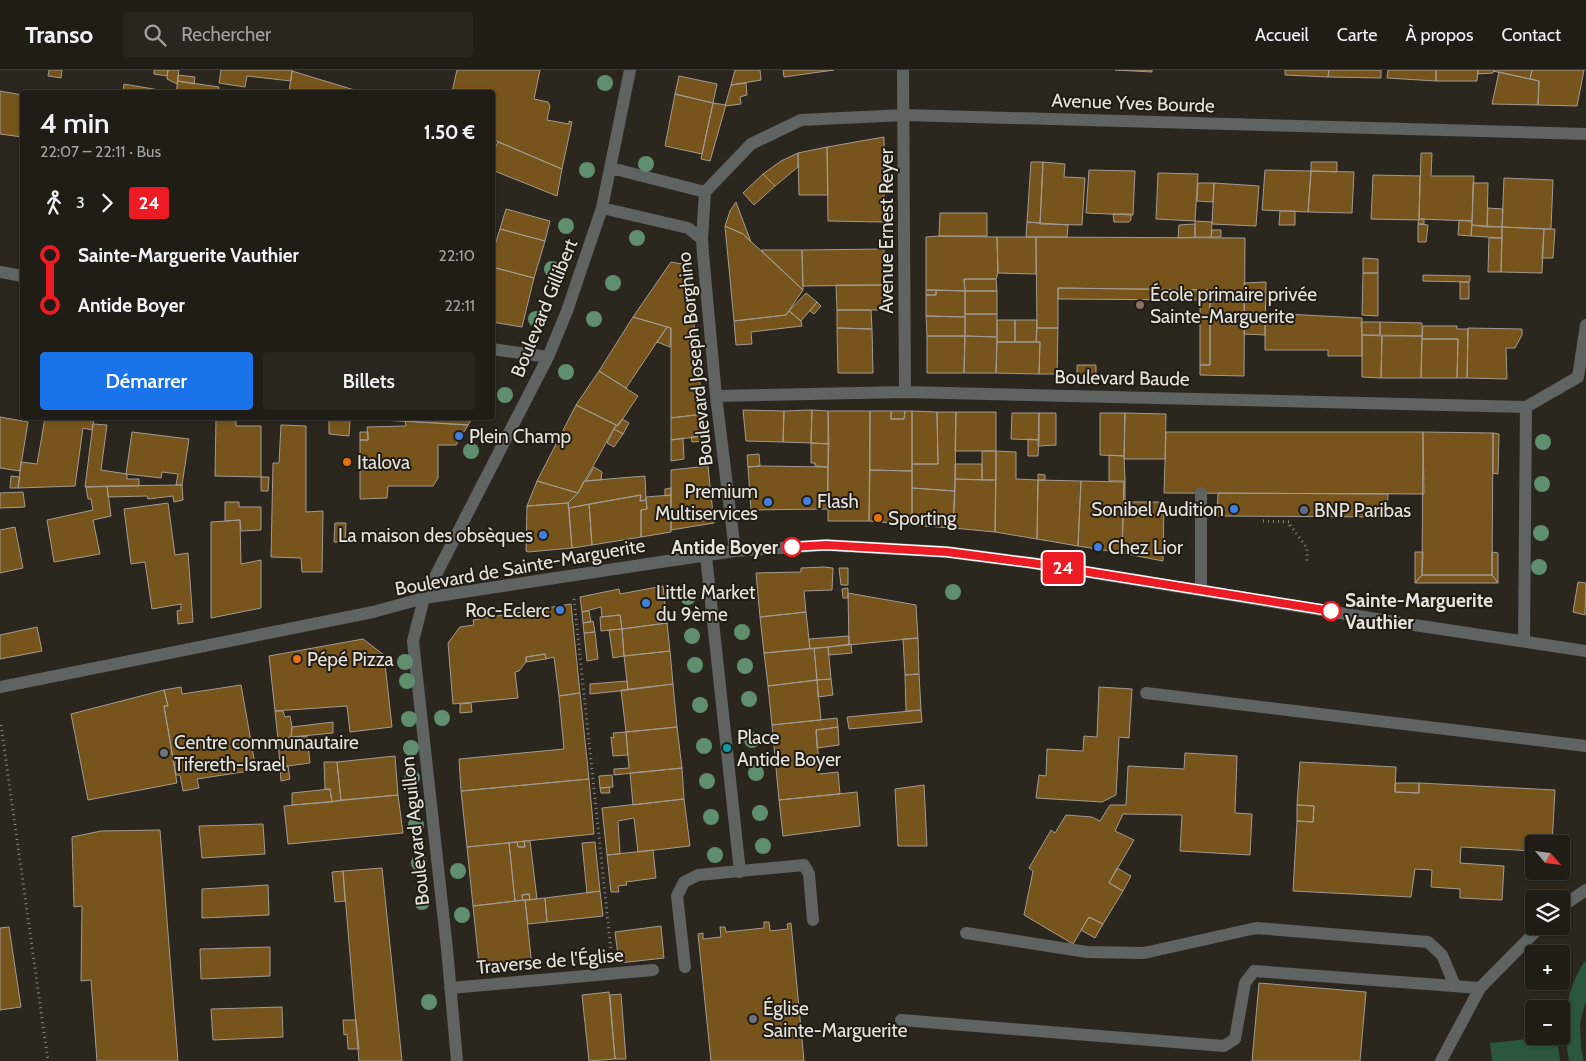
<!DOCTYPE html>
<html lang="fr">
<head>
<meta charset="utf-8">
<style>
	body { margin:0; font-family:Cabin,sans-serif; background:#28261f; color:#f1f3f6; height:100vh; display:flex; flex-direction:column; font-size:19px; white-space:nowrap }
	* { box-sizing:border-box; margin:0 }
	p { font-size:16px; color:#a2a2a1 }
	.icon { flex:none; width:28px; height:28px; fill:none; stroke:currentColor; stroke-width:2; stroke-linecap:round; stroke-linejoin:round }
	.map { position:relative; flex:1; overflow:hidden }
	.details { position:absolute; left:20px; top:20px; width:475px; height:330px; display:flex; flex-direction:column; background:#201d16; border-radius:5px; box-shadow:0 1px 4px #0004,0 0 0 1px #3d3b35 }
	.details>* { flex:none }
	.badge { padding:0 10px; border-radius:4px; font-size:18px; line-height:32px }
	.needle { width:32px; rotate:118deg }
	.fabs { position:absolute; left:1525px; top:765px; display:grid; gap:10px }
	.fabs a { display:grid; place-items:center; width:45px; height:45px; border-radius:5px; background:#201d16; box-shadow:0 1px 4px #0004,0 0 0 1px #3d3b35; font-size:25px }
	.map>.badge { position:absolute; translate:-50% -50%; box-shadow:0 0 0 2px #fff }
	.legs { display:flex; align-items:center; gap:8px; height:55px; padding:0 20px; font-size:16px }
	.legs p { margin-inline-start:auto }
	.headline { display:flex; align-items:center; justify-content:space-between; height:85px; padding:0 20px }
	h1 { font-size:28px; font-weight:600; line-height:38px }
	.button { display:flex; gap:10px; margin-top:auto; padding:10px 20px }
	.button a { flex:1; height:58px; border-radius:5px; background:#1a73e8; color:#fff; font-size:20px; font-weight:600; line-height:58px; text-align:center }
	.button a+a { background:#28261f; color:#f1f3f6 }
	ul { padding:0 20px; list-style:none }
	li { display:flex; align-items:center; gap:18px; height:50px; font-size:19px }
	li i { display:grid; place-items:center; width:8px; height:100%; margin:0 6px; background:currentColor }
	li i::after { content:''; width:12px; height:12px; margin:-6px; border:4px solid; border-radius:50%; background:#201d16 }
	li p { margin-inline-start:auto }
	li:first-child i { background:linear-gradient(#0000 50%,currentColor 0) }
	li:last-child i { background:linear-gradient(currentColor 50%,#0000 0) }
	header { display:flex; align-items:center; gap:30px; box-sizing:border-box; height:70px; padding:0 25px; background:#201d16; border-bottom:1px solid #3d3b35 }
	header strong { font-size:24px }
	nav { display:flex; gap:28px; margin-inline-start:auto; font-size:18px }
	.search { width:350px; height:45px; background:#28261f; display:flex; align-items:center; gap:12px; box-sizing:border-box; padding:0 18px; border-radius:5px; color:#a2a2a1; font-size:19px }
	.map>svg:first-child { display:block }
	.green { fill:#2a573e }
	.building { fill:#76541c; stroke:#a29b91 }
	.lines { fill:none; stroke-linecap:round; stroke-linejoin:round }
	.path { stroke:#8a8680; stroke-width:3; stroke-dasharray:1 4; stroke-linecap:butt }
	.minor { stroke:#5f6361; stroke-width:12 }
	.tree { fill:#5f8f6e }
	.line-1-casing { stroke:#fff; stroke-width:11 }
	.line-1 { stroke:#ec1b24; stroke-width:8 }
	.education-dot { fill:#8d6e63; stroke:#211d15; stroke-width:2 }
	.shop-dot { fill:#3f7fe0; stroke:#211d15; stroke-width:2 }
	.food-dot { fill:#e8710a; stroke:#211d15; stroke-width:2 }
	.service-dot { fill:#5c6f8a; stroke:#211d15; stroke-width:2 }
	.stop-1-dot { fill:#fff; stroke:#ec1b24; stroke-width:2.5 }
	.culture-dot { fill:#0f9aa8; stroke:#211d15; stroke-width:2 }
	.worship-dot { fill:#6b7280; stroke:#211d15; stroke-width:2 }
	.labels { text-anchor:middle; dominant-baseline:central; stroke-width:4; stroke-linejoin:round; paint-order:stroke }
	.street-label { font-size:19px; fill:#e7e4df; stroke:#211d15 }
	.poi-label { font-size:19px; fill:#e7e4df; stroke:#211d15; text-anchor:start }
	.stop-label { font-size:19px; font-weight:bold; fill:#e7e4df; stroke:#211d15; text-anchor:end }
</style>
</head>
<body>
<header>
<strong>Transo</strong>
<div class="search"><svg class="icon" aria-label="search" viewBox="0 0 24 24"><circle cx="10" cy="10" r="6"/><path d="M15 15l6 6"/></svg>Rechercher</div>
<nav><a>Accueil</a><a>Carte</a><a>À propos</a><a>Contact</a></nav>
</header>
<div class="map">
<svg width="1586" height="991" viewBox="0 0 1586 991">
	<rect width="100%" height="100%" fill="#2b271e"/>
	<path class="green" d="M1586,890V931L1580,953L1581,978L1584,991H1569C1563,957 1564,919 1586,890Z
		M1557,966L1560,991H1492L1490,973Z"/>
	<path class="building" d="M49,0H62L61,8L48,6Z
		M154,0H168L167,6L154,4Z
		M168,0H179L177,14L167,9Z
		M221,0H292L291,11L247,6L245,17L219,13Z
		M457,0H540L534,29L548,32L550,36L547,50L569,54V51L572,52L562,99L492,69V22H452Z
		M735,0H760L761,10L731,15Z
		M783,0H834L784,7Z
		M1115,0H1152V2Z
		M1285,0H1329L1328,7L1285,5Z
		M1329,0H1381V8L1328,7Z
		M1388,0H1436V11L1387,8Z
		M1436,0H1478L1477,11H1436Z
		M1478,0H1494L1493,3L1478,4Z
		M1494,0H1532L1530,9L1493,1Z
		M1532,0H1584L1577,36L1538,35L1539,11L1530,9Z
		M292,1L361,22H289Z
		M1499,2L1539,11L1538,35L1492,34Z
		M178,5L195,7L194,14L178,11Z
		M679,6L717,14L713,33L675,24Z
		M178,11L219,17L218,22H176Z
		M746,13L747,25L740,27L741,34L725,36L731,15Z
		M124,14L165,21V22H123Z
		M0,21L22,25V67L0,64Z
		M675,24L713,33L702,84L665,76Z
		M713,33L726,35L710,91L701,89Z
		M884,67V152L828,151L827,77Z
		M498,72L562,99L557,126L492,100V84Z
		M827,77L828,125H799L798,83Z
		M798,83V97L775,116L763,104L781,91Z
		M1421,83H1432L1431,106H1474L1472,151L1419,149Z
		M1031,92H1043L1040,153L1027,152Z
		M1043,92L1065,94L1064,107L1085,108L1082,155L1040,154Z
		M1311,92H1337V102L1311,101Z
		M1089,100L1135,101L1133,145L1086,143Z
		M1265,100L1311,101L1308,142L1262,140Z
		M1311,101L1354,102L1352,143L1308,142Z
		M1158,103L1198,104L1195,151L1156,149Z
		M763,104L775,116L754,135L743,123Z
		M1373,105L1420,106L1419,150L1371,149Z
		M1504,108L1553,110L1551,159L1502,157Z
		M1198,113H1214L1213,132L1197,131Z
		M1214,113L1259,116L1256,156L1212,154Z
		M1473,113H1488L1487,157L1472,155Z
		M736,132L743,151L751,172L743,164L725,156L730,141Z
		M1488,138L1503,139L1502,157H1487Z
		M506,139L550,151L545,171L500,159Z
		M1280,141H1295V155H1279Z
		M940,143H987V166H939Z
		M1113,144H1131V150L1129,152H1114Z
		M1419,149H1424V154H1418Z
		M1459,150L1472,151L1471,166L1458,165Z
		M1195,151L1212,152L1211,167H1195Z
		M1027,152L1068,155L1067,167H1026Z
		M1195,154V167L1178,168L1179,155Z
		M1418,154L1428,155L1426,172H1418Z
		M1472,155L1502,157V168L1471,166Z
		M725,156L743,164L803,220L786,245L734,251Z
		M1502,157L1544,159L1542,203L1501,202Z
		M500,159L545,171L534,208L492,197V184Z
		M1544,159H1555L1553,188H1542Z
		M1212,160H1221V167H1211Z
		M939,166L997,167L998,203L996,209H964L965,221L926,220V167Z
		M997,167H1036V204L998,203Z
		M1036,167L1245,168L1244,306L1200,305V295H1210V220L1058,218V258H1037Z
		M1489,168H1502L1501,202H1488Z
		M884,179L885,215L803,216L802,180Z
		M761,180H802L803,220Z
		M1363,188L1378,189V203H1363Z
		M671,192L688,195L703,344L671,348V258L633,247Z
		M492,197L534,208L522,257L492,252Z
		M1363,203H1378V246L1362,245Z
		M1423,205L1470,206V210L1469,212L1423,211Z
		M964,209H996L997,221H965Z
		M1266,212L1265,265L1244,264V213Z
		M1460,212H1469V229H1460Z
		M836,215H885V240H837Z
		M1058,218L1210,220V295H1200V230L1058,229Z
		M926,220H936V225H926Z
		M936,220L965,221V247L926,246V225H936Z
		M965,221H997V244H965Z
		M806,223L817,232L801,251L789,241Z
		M817,232L821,236L814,244L810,241Z
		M837,240H871L872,259L837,258Z
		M789,241L801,251L802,256L751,262L752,274L736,275L734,251L786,245Z
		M1265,243L1362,248V286H1328V280H1265Z
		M965,244H997V267L965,266Z
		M926,246L965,247V266H927Z
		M633,247L667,257L626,318L599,301Z
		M997,250H1015V272H997Z
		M1015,250H1037L1036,272H1015Z
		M1361,252H1380V265H1362Z
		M1380,252L1422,253V266L1380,265Z
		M1423,256H1457V259H1468L1467,308H1457L1458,269H1422Z
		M667,257L671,258L670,277L657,272Z
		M837,258L872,259L873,303H838Z
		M1037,258H1058L1057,304H1039L1040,272H1036Z
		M1468,258L1522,259V265L1515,278H1506L1507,309L1467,308Z
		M1362,265L1382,266L1381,308L1362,307Z
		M927,266H965L964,303H927Z
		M965,266L997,267L996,303H964Z
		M1382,266H1422L1421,308H1381Z
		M1422,269H1458L1457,308H1421Z
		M997,272H1040L1039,304L996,303Z
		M1077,295H1096V305L1077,304Z
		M599,301L638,326L618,356L576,335Z
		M576,335L616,355L578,423L537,411Z
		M743,340L784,341L783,372L746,371Z
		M812,340L828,341L829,374L811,373Z
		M812,340L811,373L783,372L784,341Z
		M828,341H870L869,451H828Z
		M870,341H891V349H904L905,341H912V401L870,400Z
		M891,341H905L904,349H891Z
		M912,341L937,342L938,394H912Z
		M937,342H956L955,421L912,418V394H938Z
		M956,342H996V381H955Z
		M1012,343H1039V370L1011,369Z
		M1039,343H1056V375L1038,376Z
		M1100,343H1125L1124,386L1100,385Z
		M1125,343L1166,344L1165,389H1124Z
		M703,344L705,366L671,370V348Z
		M0,347L28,352L20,401L0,398Z
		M45,348H94L92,360L83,358L75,416L18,418L21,392L37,394Z
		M216,348H236V356H261V407L215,406Z
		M329,348H350L349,366L329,364Z
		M348,348H472L468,355Z
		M622,349L629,353L623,364L614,359Z
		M405,351L468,355L456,375H438V408L433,416H388L387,428L360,429V370H368L367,357L406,356Z
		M93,354L107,355L101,400L127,404V409H139V416L85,417Z
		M281,355L306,356V442L323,441L322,502H302L301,488L271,487L273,393H279Z
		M614,359L623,364L614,377L607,373Z
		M132,362L189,369L182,415H176L178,404L162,402L161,408L126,404Z
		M360,362H368V370H360Z
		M1166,362H1423L1424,424L1164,423Z
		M1423,362L1493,363L1492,505H1422Z
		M1493,363L1499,364L1498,404L1493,403Z
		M705,366L706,371L692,372L691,367Z
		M683,368L684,389L671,391V370Z
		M1028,369L1039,370L1038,386H1028Z
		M811,373L829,374L828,397L815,396V393H811Z
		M982,381H996V410H982Z
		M996,381L1016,382V409L1038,410L1037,469L995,462Z
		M759,384L760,396L748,397L747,385Z
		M1109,385L1124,386L1125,411H1109Z
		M955,394H982V410L955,409Z
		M708,396L714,453L671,460V400Z
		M760,396L828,397L827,439L751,440L748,397Z
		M594,397L602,402L601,410L586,411Z
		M870,400L912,401V455L869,451Z
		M1038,404L1045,405V410H1038Z
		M11,406L20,407L18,418H10Z
		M645,406L646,430L640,431L641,425L569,438L568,433L578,423L584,411Z
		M261,407H269L268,421H261Z
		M955,409L996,410L995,462L953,458Z
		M1038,410L1081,411L1078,476L1037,469Z
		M537,411L578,423L568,433L527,436Z
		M1081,411L1124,412L1122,483L1078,476Z
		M1125,411V432H1164L1163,491L1122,483L1124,412Z
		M182,415L183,430L174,432L173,426L148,429L147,426L108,427L107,416Z
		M107,416L111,446L93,450L100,484L54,492L47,450L93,440L91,429H88L86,417Z
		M671,418V425L665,426V419Z
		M912,418L955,421L953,458L912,455Z
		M23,422L25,437L0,438V423Z
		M1218,423L1388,424L1387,447L1217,446Z
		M641,425L640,431L646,430L647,439L641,440V467L592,475L589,434Z
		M671,425V462L641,467V440L647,439L646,427Z
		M225,432H239V437H261V460L241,461L240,450L225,451Z
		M168,433L175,485L188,483L193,552L178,554L177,541L181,540V534L152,539L145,492L131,494L124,439Z
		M568,433L572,478L528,482L526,481L527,436Z
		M589,434L592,475L572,478L569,438Z
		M240,450L241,494L261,490V538L211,548V452Z
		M335,453H346L345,472H334Z
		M15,457L23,498L0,503V460Z
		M1415,482H1423L1422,505L1415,513Z
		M1492,482L1498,483V513L1492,505Z
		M824,497L833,498L832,520L804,521L806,542L760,547L756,503L801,502V498Z
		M839,498H848V515H841Z
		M1422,505H1492L1498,513H1415Z
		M1578,512L1586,513L1585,545L1573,542Z
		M663,516L667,553L622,559L620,545L602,547L601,537L582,542L580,527L619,519L620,524Z
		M848,518V528H843L842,519Z
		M848,523L916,535L918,568L849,575Z
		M571,534L580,623L559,626L554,587L546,589L545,584L526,587V592L519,601L515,602L518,628L453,634L448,573L460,557L474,555L473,550Z
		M589,541L591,552L583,553L582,542Z
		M806,542L810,579L764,583L760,547Z
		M620,545L622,559L601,561L600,547Z
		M593,551L595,562L584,563L583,553Z
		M667,553L670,581L624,586L622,559Z
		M37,557L42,581L0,589V565Z
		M622,559L624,586L613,588L609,560Z
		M595,562L598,589L587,591L584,563Z
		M849,566V575L810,579L809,569Z
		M918,568L919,604L905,605L903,569Z
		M363,569L384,585L392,657L350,662L347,636L275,641L269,586Z
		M851,574L852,583L829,585L828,577Z
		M828,577L831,609L817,610L814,578Z
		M814,578L817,610L768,616L764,583Z
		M670,581L673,614L628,620L624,586Z
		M545,584L546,589L526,592V587Z
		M919,604L921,640L906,641L905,605Z
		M831,609L833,625L818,627L817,610Z
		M817,610L821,650L772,655L768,616Z
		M627,611L628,620L590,624V614Z
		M673,614L677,657L626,662L621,620Z
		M241,615L256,700L197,709L199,718L183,721L180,705H176L164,636H168L164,620L181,617L182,624Z
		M1099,617L1132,619L1129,668L1119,667L1116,725L1102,732L1036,728L1039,705L1046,706L1047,679L1083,681L1084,666L1097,667Z
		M164,620L168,636H164L177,713L88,730L71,644Z
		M580,623L589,709L461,721L459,689L564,679L559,626Z
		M471,633L472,642L460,643V634Z
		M921,640L922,652L849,659L847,647Z
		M275,641H283L285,647L290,646L292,657L291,667L278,669Z
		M837,648L838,657L816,660L820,704L838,702L840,724L779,730L772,655Z
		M333,652V663L291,667L292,657Z
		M677,657L682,698L614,705V699L629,698L626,662Z
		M838,657L839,675L817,678L816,660Z
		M626,662L628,685L613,686L611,667L614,668L613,663Z
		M307,666L310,693L280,697L278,669Z
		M1185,683L1237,686L1235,743L1252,744L1250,785L1180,781L1182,745L1123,744L1115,761L1134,770L1109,813L1123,821L1103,854L1089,847L1073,874L1024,845L1033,801L1029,798L1051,760L1055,763L1066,745L1092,747L1100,751L1110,735H1126L1128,696L1184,699Z
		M395,686L398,725L341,730L337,692Z
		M324,692H337L341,730L332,732L330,719H325Z
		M1300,692L1396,697L1395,722L1419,723V713L1555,720L1552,774H1534V781L1461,777L1460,793L1504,796L1502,830L1460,828V819L1431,817L1432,800L1415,799L1411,827L1293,821L1297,751L1313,752L1314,736L1297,735Z
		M288,696L290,709L281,711L280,697Z
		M682,698L684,729L633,735L630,703Z
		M612,705L613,717L600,718L599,706Z
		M589,709L594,764L467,777L461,721Z
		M1395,713H1419V723L1395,722Z
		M924,715L927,776H898L895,719Z
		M609,717L610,723H601L600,718Z
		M330,719L332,732L292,735V723Z
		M857,722L860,756L783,766L779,730Z
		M398,725L403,763L288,774L284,736Z
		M684,729L690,776L638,782L634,748L618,751L620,784L607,785L602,738Z
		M1297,735L1314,736L1313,752L1297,751Z
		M263,754L265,784L202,788L199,756Z
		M160,760L178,991H97L91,910L81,911L82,836L74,837L72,767L101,761Z
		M524,771H530L537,829L530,830L529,824L522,825L523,830L515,831L509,773L517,772L518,777H525Z
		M524,771L525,777H518L517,772Z
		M595,772L600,821L587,823L582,773Z
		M509,773L515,831L473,836L467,777Z
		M653,780L656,808L626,812L627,815L618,816L619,822H611L607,785Z
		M382,798L402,991H359L343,801Z
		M1117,798L1131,806L1123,821L1109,813Z
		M343,801L345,831L335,832L332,802Z
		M268,815L269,845L202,848V819Z
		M600,821L603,846L547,852L545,828Z
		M529,824L530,830H523L522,825Z
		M545,828L547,852L528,854L525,830Z
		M525,830L532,897L480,903L473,836Z
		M1089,847L1103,854L1095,868L1081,860Z
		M764,852H769L770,861L788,859L787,854L791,853L804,991H711L698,864L703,863V869L721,867L720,857H725L726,862L764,858Z
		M661,856L664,888L619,893L615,862Z
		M9,857L21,937L0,940V858Z
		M270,877V906L201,909L200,879Z
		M1259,913L1366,922L1360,991H1252Z
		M609,922L615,989L589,991L582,925Z
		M621,924L626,989H615L610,925Z
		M282,937L283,967L213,970L211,939Z
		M343,950H356L359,979H348L347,964L344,965Z"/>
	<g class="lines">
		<path class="path" d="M1263,446V451L1290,452V455L1307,478V491
			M574,529L611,881
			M1,655L48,991"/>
		<path class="minor" d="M903,0L905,322
			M611,98L705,122
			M602,138L688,158L702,169
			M0,202L22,206
			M492,279L548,287
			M1578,307L1586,255
			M716,326L905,322L1526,337
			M1526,337L1578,307
			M735,481L716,326L703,184L702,169L705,122L751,74L801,50L904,45L1586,64
			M706,486L740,802
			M1201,520V423
			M1524,571L1526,337
			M0,617L373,542L424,528L654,493L735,481L826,475L947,482L1032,493L1401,553L1586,581
			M1146,623L1586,676
			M1561,837L1586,820
			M966,863L1087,882L1144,883L1256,858L1428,872L1442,885L1455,916
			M685,897L677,826L684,812L698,805L804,795L809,804L813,850
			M450,918L653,900
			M901,950L1224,976L1235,969L1245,913L1254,901L1480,918
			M457,991L447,879L413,571L424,528L548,287L567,241L602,138L630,0
			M1441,991L1480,918L1541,856"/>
	</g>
	<g class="tree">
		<circle cx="605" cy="13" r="8"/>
		<circle cx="646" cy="94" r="8"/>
		<circle cx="587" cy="100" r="8"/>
		<circle cx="566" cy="156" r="8"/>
		<circle cx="637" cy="168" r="8"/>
		<circle cx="552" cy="199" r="8"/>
		<circle cx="613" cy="213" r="8"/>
		<circle cx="536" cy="249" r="8"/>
		<circle cx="594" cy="249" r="8"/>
		<circle cx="566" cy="302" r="8"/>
		<circle cx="505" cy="325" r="8"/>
		<circle cx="1543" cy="372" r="8"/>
		<circle cx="471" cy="381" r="8"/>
		<circle cx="1542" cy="414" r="8"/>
		<circle cx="1541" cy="463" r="8"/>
		<circle cx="1539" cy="497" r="8"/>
		<circle cx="953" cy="522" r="8"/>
		<circle cx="688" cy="527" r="8"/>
		<circle cx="742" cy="562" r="8"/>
		<circle cx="692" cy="566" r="8"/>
		<circle cx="405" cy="592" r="8"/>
		<circle cx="695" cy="595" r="8"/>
		<circle cx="745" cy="596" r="8"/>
		<circle cx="407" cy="611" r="8"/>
		<circle cx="749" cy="629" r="8"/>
		<circle cx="700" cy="635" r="8"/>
		<circle cx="442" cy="648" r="8"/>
		<circle cx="409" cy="649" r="8"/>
		<circle cx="752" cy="670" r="8"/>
		<circle cx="704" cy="676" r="8"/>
		<circle cx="411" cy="678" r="8"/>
		<circle cx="756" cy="703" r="8"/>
		<circle cx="412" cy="708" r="8"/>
		<circle cx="707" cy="711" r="8"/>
		<circle cx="760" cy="743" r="8"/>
		<circle cx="711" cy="747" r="8"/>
		<circle cx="416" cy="755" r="8"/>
		<circle cx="763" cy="776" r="8"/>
		<circle cx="715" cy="785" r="8"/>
		<circle cx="419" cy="793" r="8"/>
		<circle cx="458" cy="801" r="8"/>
		<circle cx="422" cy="832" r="8"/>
		<circle cx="462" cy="845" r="8"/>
		<circle cx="429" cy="932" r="8"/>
	</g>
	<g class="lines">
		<defs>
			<path id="line-1" d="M792,477L826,475L947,482L1032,493L1331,541"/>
		</defs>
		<use href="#line-1" class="line-1-casing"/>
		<use href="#line-1" class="line-1"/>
	</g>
	<circle class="education-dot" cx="1140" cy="235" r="5"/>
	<g class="shop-dot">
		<circle cx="459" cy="366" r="5"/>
		<circle cx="807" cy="431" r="5"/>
		<circle cx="768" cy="432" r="5"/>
		<circle cx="1234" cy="439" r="5"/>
		<circle cx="543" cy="465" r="5"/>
		<circle cx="1098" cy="477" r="5"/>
		<circle cx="646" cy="533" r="5"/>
		<circle cx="560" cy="540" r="5"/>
	</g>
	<g class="food-dot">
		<circle cx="347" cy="392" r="5"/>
		<circle cx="878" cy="448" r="5"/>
		<circle cx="297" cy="589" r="5"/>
	</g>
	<circle class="service-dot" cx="1304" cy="440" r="5"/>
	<g class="stop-1-dot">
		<circle cx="792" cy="477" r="9"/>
		<circle cx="1331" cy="541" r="9"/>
	</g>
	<circle class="culture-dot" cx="727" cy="678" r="5"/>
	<g class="worship-dot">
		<circle cx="164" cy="683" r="5"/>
		<circle cx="753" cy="949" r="5"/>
	</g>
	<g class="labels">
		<g class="street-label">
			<text transform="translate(1133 33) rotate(2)">Avenue Yves Bourde</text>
			<text transform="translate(886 161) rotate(-90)">Avenue Ernest Reyer</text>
			<text transform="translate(544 238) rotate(-68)">Boulevard Gillibert</text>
			<text transform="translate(695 289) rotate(-96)">Boulevard Joseph Borghino</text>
			<text transform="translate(1122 308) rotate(1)">Boulevard Baude</text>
			<text transform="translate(520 497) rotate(-10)">Boulevard de Sainte-Marguerite</text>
			<text transform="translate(415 761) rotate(-96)">Boulevard Aguillon</text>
			<text transform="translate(550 891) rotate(-5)">Traverse de l'Église</text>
		</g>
		<g class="poi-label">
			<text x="1150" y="224">École primaire privée<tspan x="1150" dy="22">Sainte-Marguerite</tspan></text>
			<text x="469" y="366">Plein Champ</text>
			<text x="357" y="392">Italova</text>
			<text x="758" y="421" text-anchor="end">Premium<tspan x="758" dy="22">Multiservices</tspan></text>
			<text x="817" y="431">Flash</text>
			<text x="1224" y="439" text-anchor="end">Sonibel Audition</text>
			<text x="1314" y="440">BNP Paribas</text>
			<text x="888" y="448">Sporting</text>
			<text x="533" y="465" text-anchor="end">La maison des obsèques</text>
			<text x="1108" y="477">Chez Lior</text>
			<text x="656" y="522">Little Market<tspan x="656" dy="22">du 9ème</tspan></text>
			<text x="550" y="540" text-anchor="end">Roc-Eclerc</text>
			<text x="307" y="589">Pépé Pizza</text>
			<text x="737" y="667">Place<tspan x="737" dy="22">Antide Boyer</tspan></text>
			<text x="174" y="672">Centre communautaire<tspan x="174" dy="22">Tifereth-Israel</tspan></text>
			<text x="763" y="938">Église<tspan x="763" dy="22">Sainte-Marguerite</tspan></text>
		</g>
		<g class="stop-label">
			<text x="778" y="477">Antide Boyer</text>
			<text x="1345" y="530" text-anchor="start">Sainte-Marguerite<tspan x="1345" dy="22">Vauthier</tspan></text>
		</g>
	</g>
</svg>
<div class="fabs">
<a><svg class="needle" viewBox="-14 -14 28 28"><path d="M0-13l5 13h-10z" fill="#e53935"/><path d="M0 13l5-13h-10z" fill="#a2a2a1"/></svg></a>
<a><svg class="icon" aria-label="layers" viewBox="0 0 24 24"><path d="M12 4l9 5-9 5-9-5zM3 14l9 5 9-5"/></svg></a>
<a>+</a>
<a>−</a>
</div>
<b class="badge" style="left:1063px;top:498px;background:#ec1b24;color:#fff">24</b>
<section class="details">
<div class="headline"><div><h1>4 min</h1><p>22:07 – 22:11 · Bus</p></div><b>1.50 €</b></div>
<div class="legs"><svg class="icon" aria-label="walk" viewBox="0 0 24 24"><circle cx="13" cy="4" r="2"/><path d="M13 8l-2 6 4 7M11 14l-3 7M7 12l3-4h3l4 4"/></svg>3<svg class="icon" aria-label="forward" viewBox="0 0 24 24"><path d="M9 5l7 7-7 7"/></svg><b class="badge" style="background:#ec1b24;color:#fff">24</b></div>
<ul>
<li><i style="color:#ec1b24"></i><b>Sainte-Marguerite Vauthier</b><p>22:10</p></li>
<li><i style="color:#ec1b24"></i><b>Antide Boyer</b><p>22:11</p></li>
</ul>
<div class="button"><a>Démarrer</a><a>Billets</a></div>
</section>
</div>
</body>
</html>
